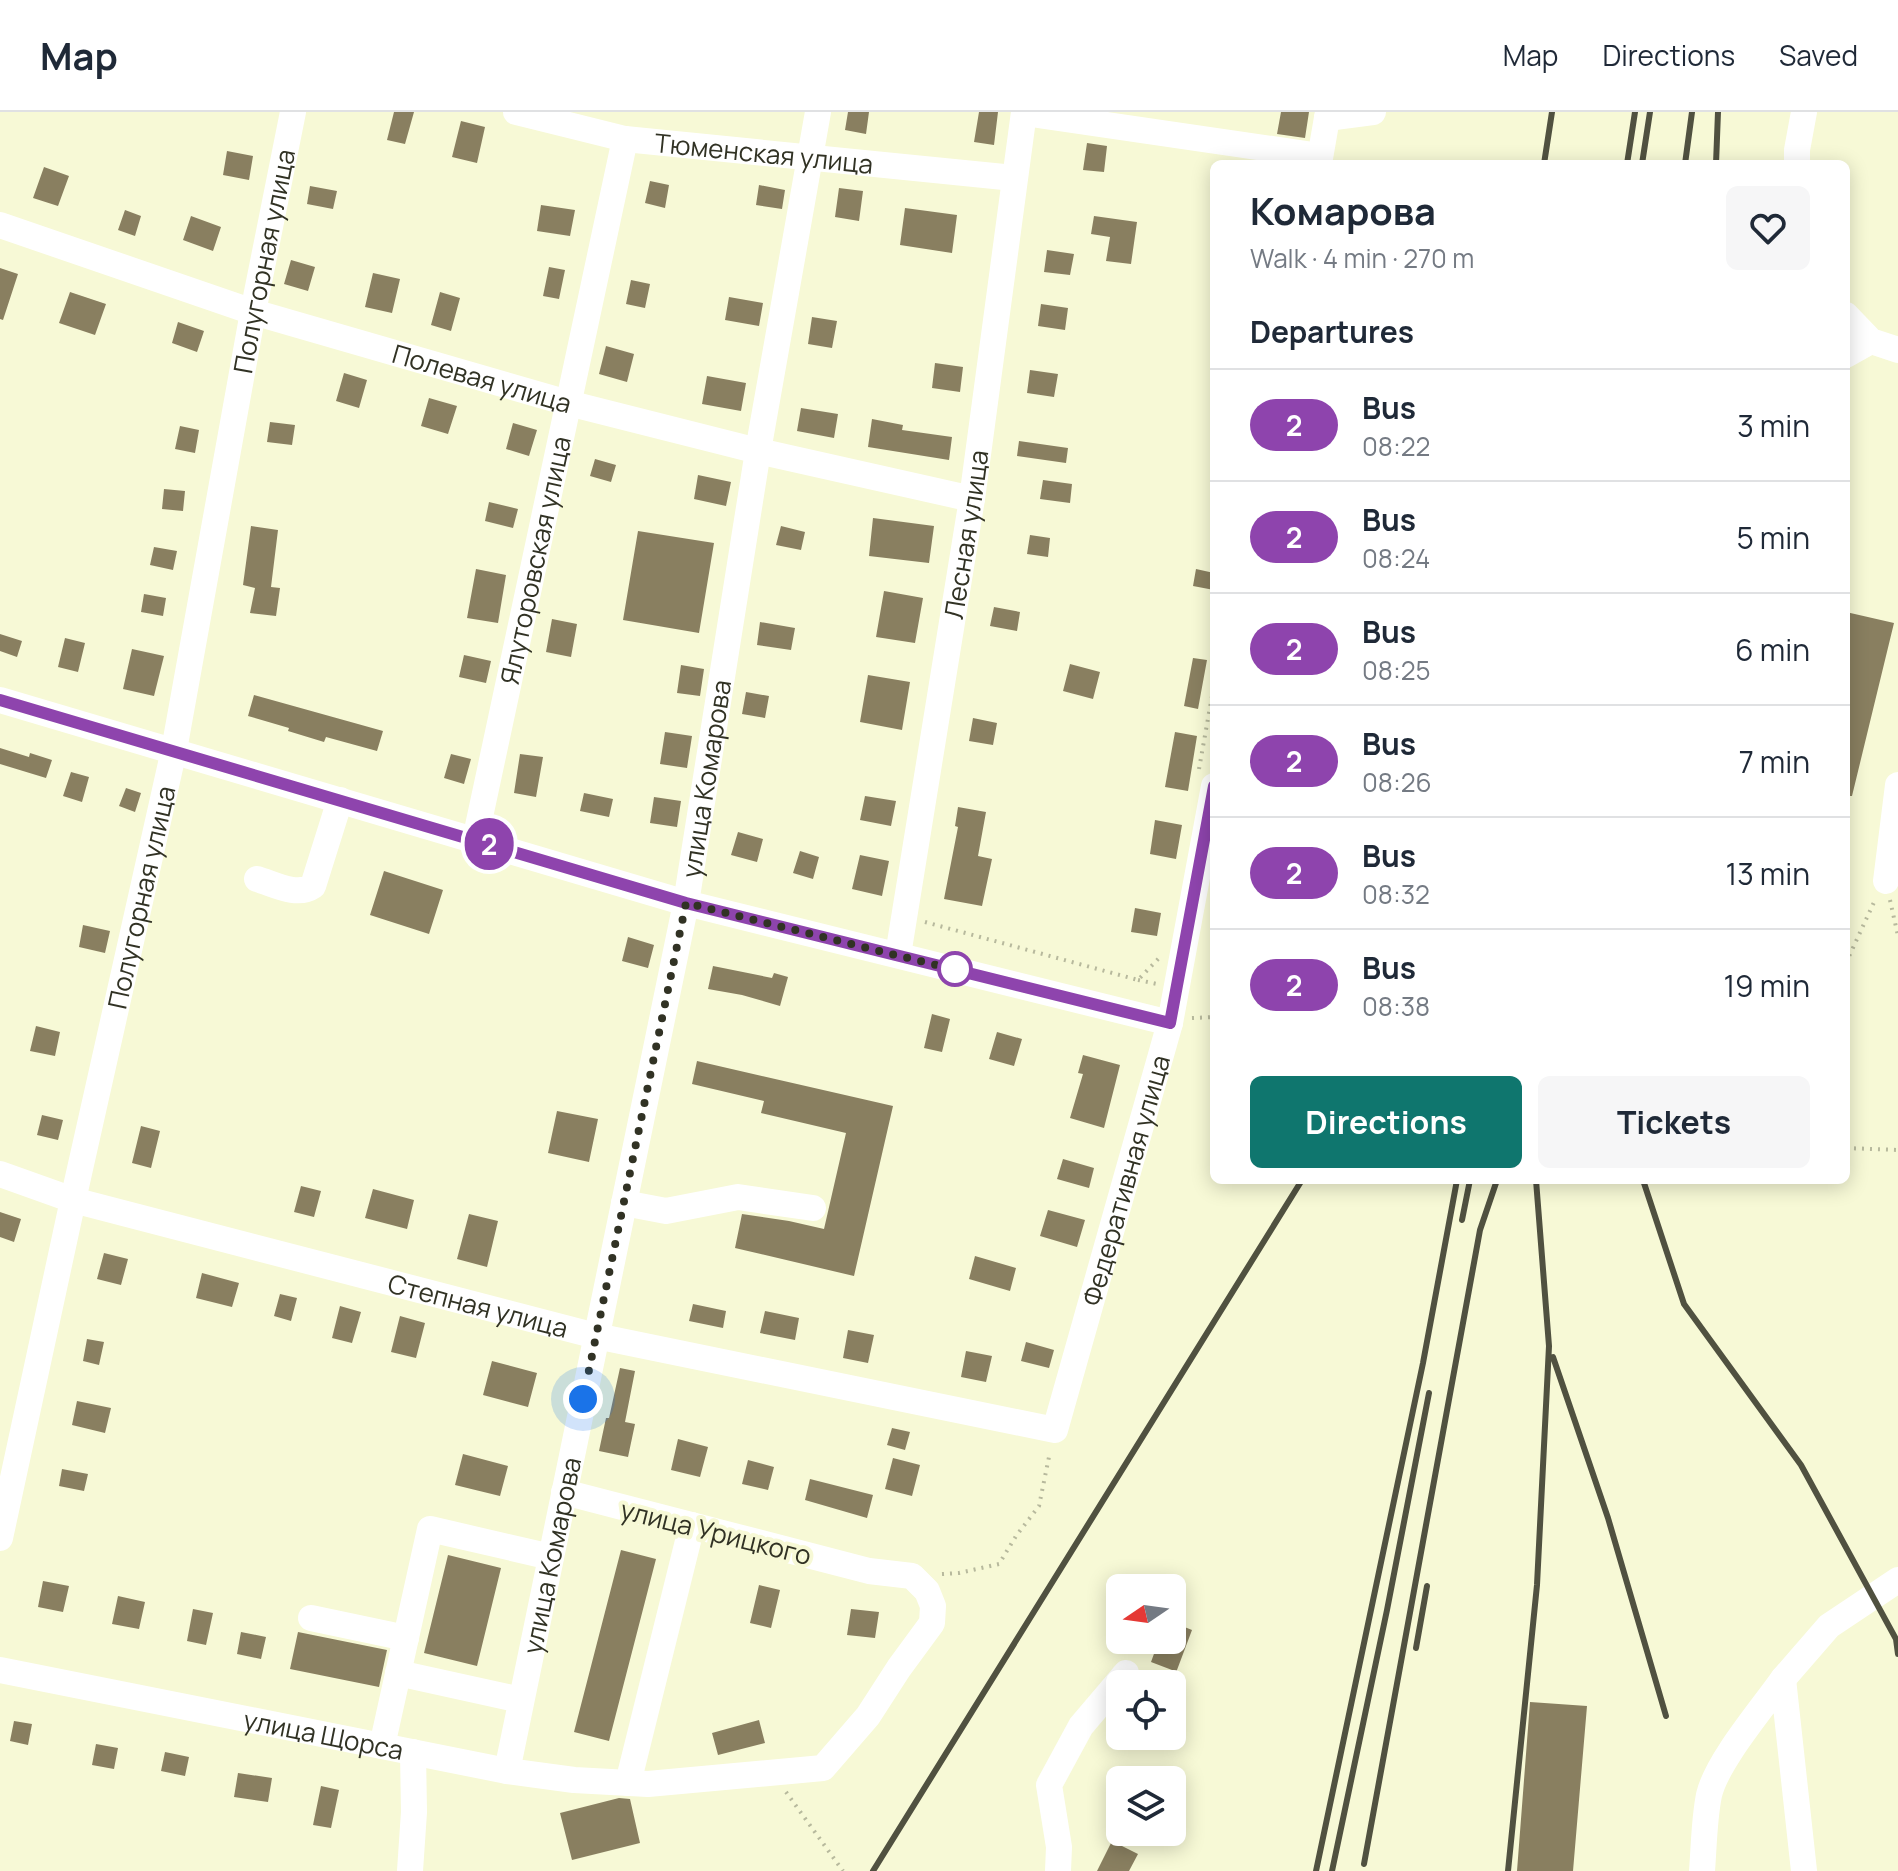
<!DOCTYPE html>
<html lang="en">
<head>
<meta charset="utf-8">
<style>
	body { margin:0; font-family:Manrope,sans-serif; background:#f6f6f7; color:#1f2937; height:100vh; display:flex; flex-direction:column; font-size:30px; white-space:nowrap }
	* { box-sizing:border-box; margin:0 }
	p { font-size:26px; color:#747a83 }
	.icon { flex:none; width:44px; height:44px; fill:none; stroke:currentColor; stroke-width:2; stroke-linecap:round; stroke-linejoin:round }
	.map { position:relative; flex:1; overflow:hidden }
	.sheet { position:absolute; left:1210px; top:48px; width:640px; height:1024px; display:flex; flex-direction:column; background:#fff; border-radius:12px; box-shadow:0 4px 20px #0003 }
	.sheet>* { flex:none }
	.badge { padding:0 16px; border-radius:26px; font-size:28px; line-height:52px }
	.needle { width:52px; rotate:257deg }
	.fabs { position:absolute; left:1106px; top:1462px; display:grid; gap:16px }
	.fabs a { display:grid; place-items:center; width:80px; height:80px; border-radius:12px; background:#fff; box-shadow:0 4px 20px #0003; font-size:40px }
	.you { position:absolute; width:40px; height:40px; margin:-20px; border:6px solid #fff; border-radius:50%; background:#1a73e8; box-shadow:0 0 0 12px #1a73e833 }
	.map>.badge { position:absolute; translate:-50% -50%; box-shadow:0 0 0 4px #fff }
	h2 { padding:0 40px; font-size:30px; line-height:72px }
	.round { display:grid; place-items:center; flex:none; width:84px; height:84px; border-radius:12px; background:#f6f6f7 }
	.overview { display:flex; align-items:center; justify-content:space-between; height:136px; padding:0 40px }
	h1 { font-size:38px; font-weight:700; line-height:60px }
	.primary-button { display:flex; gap:16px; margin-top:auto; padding:16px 40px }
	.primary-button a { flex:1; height:92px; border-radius:12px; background:#0f766e; color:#fff; font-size:32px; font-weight:700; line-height:92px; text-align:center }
	.primary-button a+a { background:#f6f6f7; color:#1f2937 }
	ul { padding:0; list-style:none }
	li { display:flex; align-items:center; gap:24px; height:112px; padding:0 40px; border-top:2px solid #e0e1e3 }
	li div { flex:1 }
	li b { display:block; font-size:30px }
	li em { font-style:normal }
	li .badge { min-width:88px; font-weight:700; text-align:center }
	header { display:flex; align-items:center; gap:48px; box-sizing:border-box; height:112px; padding:0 40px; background:#fff; border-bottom:2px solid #e0e1e3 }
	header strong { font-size:38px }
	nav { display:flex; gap:44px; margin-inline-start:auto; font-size:28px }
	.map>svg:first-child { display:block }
	.building { fill:#897f60 }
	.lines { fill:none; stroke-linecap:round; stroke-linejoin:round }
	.path { stroke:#b7b99d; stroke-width:4; stroke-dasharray:2 6; stroke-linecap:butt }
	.minor { stroke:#fff; stroke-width:26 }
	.rail { stroke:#505140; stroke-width:6 }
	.line-casing { stroke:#fff; stroke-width:18 }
	.line { stroke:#8e44ad; stroke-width:12 }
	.walk { stroke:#313224; stroke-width:8; stroke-dasharray:0 14.4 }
	.stop-dot { fill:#fff; stroke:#8e44ad; stroke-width:4 }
	.labels { text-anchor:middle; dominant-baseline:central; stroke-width:8; stroke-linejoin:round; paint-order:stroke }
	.street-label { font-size:26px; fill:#313224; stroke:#f7f9d6 }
</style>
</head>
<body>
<header>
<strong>Map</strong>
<nav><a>Map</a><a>Directions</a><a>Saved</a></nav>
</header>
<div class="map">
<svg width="1898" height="1759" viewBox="0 0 1898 1759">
	<rect width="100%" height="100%" fill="#f7f9d6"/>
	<path class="building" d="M394,0H414L405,32L387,28Z
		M848,0H869L866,22L845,18Z
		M979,0H998L994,33L974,30Z
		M1281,0H1309L1305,26L1277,22Z
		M461,9L485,15L477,51L452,45Z
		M1087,31L1107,34L1104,60L1083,58Z
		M227,39L253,44L249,68L223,63Z
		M44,55L69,64L58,94L33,86Z
		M650,69L669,73L665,96L645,91Z
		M759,73L785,78L782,97L756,93Z
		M310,74L337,79L333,97L307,92Z
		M839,76L863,79L859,109L835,105Z
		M541,93L575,98L570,124L537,119Z
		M905,96L957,103L952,141L900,133Z
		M125,98L141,104L135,124L118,118Z
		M191,104L221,115L213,139L183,128Z
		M1094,104L1137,110L1131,152L1106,149L1110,125L1091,122Z
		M1047,138L1074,142L1070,163L1044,160Z
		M291,148L315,155L308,179L284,172Z
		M549,155L565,158L559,187L543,184Z
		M0,156L18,162L3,208L0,207Z
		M373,161L400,167L392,201L365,195Z
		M631,168L650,172L645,196L626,192Z
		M70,180L106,192L95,223L59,211Z
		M440,180L460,186L451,219L431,213Z
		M729,185L763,191L759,214L725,208Z
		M1041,192L1068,196L1065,218L1038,214Z
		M812,205L837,209L832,236L808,232Z
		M178,210L204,219L197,240L172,231Z
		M606,234L634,242L627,270L599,262Z
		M935,251L963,255L960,280L932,276Z
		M1030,258L1058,262L1054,285L1027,281Z
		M344,261L367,268L359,296L336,289Z
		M707,264L746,271L741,299L702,292Z
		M429,286L457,294L448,322L421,314Z
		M801,296L838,302L834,326L797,319Z
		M872,307L903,313L902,318L952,325L949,348L868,335Z
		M270,310L295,313L292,333L267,330Z
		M513,311L537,318L529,344L506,337Z
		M180,314L199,318L195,341L175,337Z
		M1019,329L1068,336L1066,351L1017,344Z
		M595,347L616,353L611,370L590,364Z
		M698,363L731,370L726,394L694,387Z
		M1043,368L1072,372L1070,391L1040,387Z
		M164,377L185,379L183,399L162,397Z
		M489,390L518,397L513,416L485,409Z
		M873,406L934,414L929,451L869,444Z
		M251,414L278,418L271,475L280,476L276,504L250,501L255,476L243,473Z
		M781,414L805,420L801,438L776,433Z
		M638,419L714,431L699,521L623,508Z
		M1030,423L1050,426L1048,445L1027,442Z
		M154,435L177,439L173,458L150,453Z
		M476,457L506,463L498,511L467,506Z
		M1196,457L1214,461V478L1193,474Z
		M884,479L923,486L915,531L876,525Z
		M144,482L166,486L163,504L141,500Z
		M994,495L1020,500L1017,519L990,514Z
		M1846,500L1894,511L1852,684H1846Z
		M552,507L577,512L571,545L546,540Z
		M760,510L795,516L791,538L757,533Z
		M0,522L22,529L17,545L0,539Z
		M65,526L85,531L78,560L58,555Z
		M132,537L164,544L154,584L123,577Z
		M464,543L491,549L486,571L459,565Z
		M1193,546L1207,548L1198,597L1184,594Z
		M1070,552L1100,560L1093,587L1063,579Z
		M681,553L704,557L700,584L677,581Z
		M868,563L910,570L902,618L860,610Z
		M746,580L769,584L765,606L742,602Z
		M254,583L383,619L377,639L326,625L324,630L288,619L289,616L248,604Z
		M973,606L997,611L993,633L969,629Z
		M665,620L692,624L687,656L660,652Z
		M1175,620L1197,624L1188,679L1165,675Z
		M0,636L29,645L30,641L52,648L46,666L0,652Z
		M451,642L471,647L464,672L444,666Z
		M520,642L543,645L536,685L514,681Z
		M71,660L89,665L82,690L63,684Z
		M126,676L141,681L135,700L119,694Z
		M584,681L613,687L609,705L580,699Z
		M865,684L896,689L891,714L860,708Z
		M654,685L681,689L677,715L650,711Z
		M958,695L986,700L978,744L992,747L982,794L944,787L958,715L955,714Z
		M1155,708L1182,713L1176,747L1150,742Z
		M738,720L763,727L757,750L731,743Z
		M800,739L819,745L813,767L793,761Z
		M860,743L889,749L882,784L852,777Z
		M384,759L443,778L429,822L370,803Z
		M1135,796L1161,801L1157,824L1131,820Z
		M83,813L110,819L105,841L79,835Z
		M628,825L654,833L648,856L622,849Z
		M713,854L772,866L774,861L788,865L780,894L742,883L708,877Z
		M932,902L950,907L942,940L924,936Z
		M36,914L60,920L55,944L30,939Z
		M997,920L1022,927L1014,954L989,947Z
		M1083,943L1120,953L1104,1016L1070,1006L1083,962L1078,961Z
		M697,949L893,994L854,1164L735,1136L742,1102L789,1109L824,1117L846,1021L761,1001L764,989L692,972Z
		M557,999L598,1007L589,1050L548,1041Z
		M42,1003L63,1008L58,1028L37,1023Z
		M141,1014L160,1019L151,1056L132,1051Z
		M1063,1047L1094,1056L1089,1076L1057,1067Z
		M301,1074L321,1079L314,1105L294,1100Z
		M373,1077L414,1088L407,1117L365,1106Z
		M1048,1098L1085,1108L1077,1135L1040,1124Z
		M0,1100L21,1107L14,1130L0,1125Z
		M469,1102L498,1109L487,1155L457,1147Z
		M104,1141L128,1147L121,1173L97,1167Z
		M975,1144L1016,1156L1010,1179L969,1167Z
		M202,1161L239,1171L232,1195L196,1186Z
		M280,1182L297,1186L291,1209L274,1204Z
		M693,1192L726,1199L723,1216L689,1209Z
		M340,1194L361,1200L352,1231L332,1226Z
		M765,1199L799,1206L795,1228L760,1221Z
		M400,1204L425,1211L416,1246L391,1240Z
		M848,1218L874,1223L868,1251L843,1246Z
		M87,1227L104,1230L99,1253L83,1249Z
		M1026,1230L1054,1238L1049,1256L1021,1249Z
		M966,1239L992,1244L986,1270L961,1265Z
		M492,1249L537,1261L528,1295L483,1283Z
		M620,1256L635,1259L625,1310L635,1312L628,1345L599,1339L606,1306H609Z
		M77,1289L111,1296L105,1321L72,1313Z
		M892,1316L910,1320L905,1338L887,1333Z
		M678,1327L708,1335L700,1365L671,1358Z
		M463,1342L508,1354L500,1384L455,1373Z
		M893,1346L920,1353L912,1384L885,1377Z
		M748,1348L774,1355L768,1378L742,1372Z
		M62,1357L88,1362L84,1379L59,1374Z
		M810,1367L873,1383L867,1406L805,1388Z
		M621,1438L656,1447L609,1629L574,1620Z
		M448,1443L501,1456L477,1554L424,1541Z
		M43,1469L69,1474L63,1500L38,1495Z
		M759,1473L780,1478L771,1516L750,1511Z
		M118,1484L145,1490L139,1517L112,1512Z
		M193,1497L213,1501L206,1533L187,1529Z
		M851,1497L879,1500L875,1526L847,1523Z
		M1172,1510L1192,1518L1174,1566H1172V1558L1151,1550L1159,1528H1172Z
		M241,1520L266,1525L261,1547L237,1542Z
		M298,1520L387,1538L379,1575L290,1557Z
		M1530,1590L1587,1594L1573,1759H1517Z
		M759,1608L765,1631L718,1643L712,1621Z
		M14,1609L32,1612L28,1633L10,1629Z
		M96,1632L118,1636L114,1657L92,1653Z
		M165,1640L189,1645L185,1664L161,1659Z
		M238,1661L272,1666L268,1690L234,1685Z
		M321,1674L339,1678L331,1716L313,1713Z
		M619,1686L630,1687L640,1731L572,1748L560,1701Z
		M1112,1729L1138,1742L1129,1759H1097Z"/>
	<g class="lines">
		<path class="path" d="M1199,657L1214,573
			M1890,788L1898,824
			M925,810L1138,868L1159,846
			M1846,851L1875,788
			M1138,868L1157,872
			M1192,906L1214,905
			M1846,934V939
			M1846,1036L1898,1038
			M942,1462L959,1461L999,1452L1016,1424L1039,1394L1050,1340
			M786,1680L843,1759"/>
		<g class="minor">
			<path id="s1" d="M516,0L625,27L1014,66"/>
			<path d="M1024,1L1320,44"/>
			<path d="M1327,6L1373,0"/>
			<path d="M1319,52L1328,0"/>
			<path d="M1797,52V38L1804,0"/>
			<path id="s2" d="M0,113L253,200L568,291L758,339L972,387"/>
			<path d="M1846,203L1871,229L1898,238"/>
			<path d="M1846,243L1871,229"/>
			<path d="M0,588L686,791L1170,911"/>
			<path id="s3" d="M475,728L625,27"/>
			<path d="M257,767C274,772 297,785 313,774L340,688"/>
			<path d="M1886,769L1898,673"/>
			<path id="s4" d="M898,843L972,387L1024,0"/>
			<path id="s5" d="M0,1062L73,1088L596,1224L1055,1318L1170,911L1214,674"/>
			<path d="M624,1091L666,1099L738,1085L813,1096"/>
			<path id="s6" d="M0,1426L73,1088L174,638L253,200L293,0"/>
			<path d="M311,1506L406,1526"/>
			<path id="s7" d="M0,1558L507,1659L574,1668L648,1672L823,1656L868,1604L899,1556L932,1511L933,1494L927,1479L912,1464L869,1459L564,1380"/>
			<path d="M398,1561L521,1588"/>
			<path d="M1783,1567L1829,1514L1898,1468"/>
			<path d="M382,1634L430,1417L551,1445"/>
			<path id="s8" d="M507,1659L686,791L758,339L818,0"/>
			<path d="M628,1671L692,1413"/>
			<path d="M410,1759L414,1700L413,1640"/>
			<path d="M1058,1759L1059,1735L1049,1673L1081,1614L1126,1561"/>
			<path d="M1702,1759C1704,1734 1704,1708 1709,1683C1717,1649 1762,1597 1783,1567L1804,1759"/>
		</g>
		<path class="rail" d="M1544,52L1552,0
			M1627,52L1635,0
			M1642,52L1650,0
			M1685,52L1692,0
			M1716,52L1718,0
			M1643,1068L1684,1192L1801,1353L1896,1527L1898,1542
			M1462,1108L1470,1068
			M1553,1245L1608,1406L1666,1604
			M1416,1536L1427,1474
			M1364,1752L1480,1118L1497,1068
			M873,1759L1302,1068
			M1316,1759L1423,1251L1457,1068
			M1332,1759L1387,1498L1429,1281
			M1508,1759L1537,1473L1549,1234L1536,1068"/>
	</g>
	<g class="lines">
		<defs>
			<path id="line" d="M0,588L686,791L1170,911L1214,674"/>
		</defs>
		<use href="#line" class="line-casing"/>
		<use href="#line" class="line"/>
		<path class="walk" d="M583,1287L686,791L956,858L955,857"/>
	</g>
	<circle class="stop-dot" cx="955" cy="857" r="16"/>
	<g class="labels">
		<g class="street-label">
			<text stroke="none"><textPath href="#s1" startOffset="252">Тюменская улица</textPath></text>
			<text stroke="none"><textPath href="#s6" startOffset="1304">Полугорная улица</textPath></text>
			<text stroke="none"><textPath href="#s2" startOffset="506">Полевая улица</textPath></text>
			<text stroke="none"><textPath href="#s4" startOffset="426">Лесная улица</textPath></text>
			<text stroke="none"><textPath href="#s3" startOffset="286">Ялуторовская улица</textPath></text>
			<text stroke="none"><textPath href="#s8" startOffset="1012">улица Комарова</textPath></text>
			<text stroke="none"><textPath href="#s6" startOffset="656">Полугорная улица</textPath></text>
			<text stroke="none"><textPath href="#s5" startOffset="1346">Федеративная улица</textPath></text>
			<text stroke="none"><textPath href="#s5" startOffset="496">Степная улица</textPath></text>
			<text transform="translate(716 1420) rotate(14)">улица Урицкого</text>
			<text stroke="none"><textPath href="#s8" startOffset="220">улица Комарова</textPath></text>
			<text stroke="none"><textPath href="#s7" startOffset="330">улица Щорса</textPath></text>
		</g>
	</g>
</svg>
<div class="fabs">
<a><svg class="needle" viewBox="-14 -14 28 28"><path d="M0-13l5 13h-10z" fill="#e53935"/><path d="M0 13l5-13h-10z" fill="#747a83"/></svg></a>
<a><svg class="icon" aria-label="locate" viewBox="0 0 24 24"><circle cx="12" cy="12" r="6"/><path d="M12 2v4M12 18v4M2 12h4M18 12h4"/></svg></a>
<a><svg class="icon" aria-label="layers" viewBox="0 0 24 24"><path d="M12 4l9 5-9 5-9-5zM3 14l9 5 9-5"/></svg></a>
</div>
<div class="you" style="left:583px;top:1287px"></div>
<b class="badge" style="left:489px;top:732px;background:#8e44ad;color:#fff">2</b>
<section class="sheet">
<div class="overview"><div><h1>Комарова</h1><p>Walk · 4 min · 270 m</p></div><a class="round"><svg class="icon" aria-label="heart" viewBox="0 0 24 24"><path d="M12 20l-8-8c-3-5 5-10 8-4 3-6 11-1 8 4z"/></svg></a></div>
<h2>Departures</h2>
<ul>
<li><span class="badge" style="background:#8e44ad;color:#fff">2</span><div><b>Bus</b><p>08:22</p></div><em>3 min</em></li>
<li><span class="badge" style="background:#8e44ad;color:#fff">2</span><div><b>Bus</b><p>08:24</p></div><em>5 min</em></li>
<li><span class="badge" style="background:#8e44ad;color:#fff">2</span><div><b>Bus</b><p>08:25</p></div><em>6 min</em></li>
<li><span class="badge" style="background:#8e44ad;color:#fff">2</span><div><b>Bus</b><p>08:26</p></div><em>7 min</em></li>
<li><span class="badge" style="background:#8e44ad;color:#fff">2</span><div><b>Bus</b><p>08:32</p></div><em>13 min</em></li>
<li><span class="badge" style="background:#8e44ad;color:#fff">2</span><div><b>Bus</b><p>08:38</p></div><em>19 min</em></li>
</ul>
<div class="primary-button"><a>Directions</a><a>Tickets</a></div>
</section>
</div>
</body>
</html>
